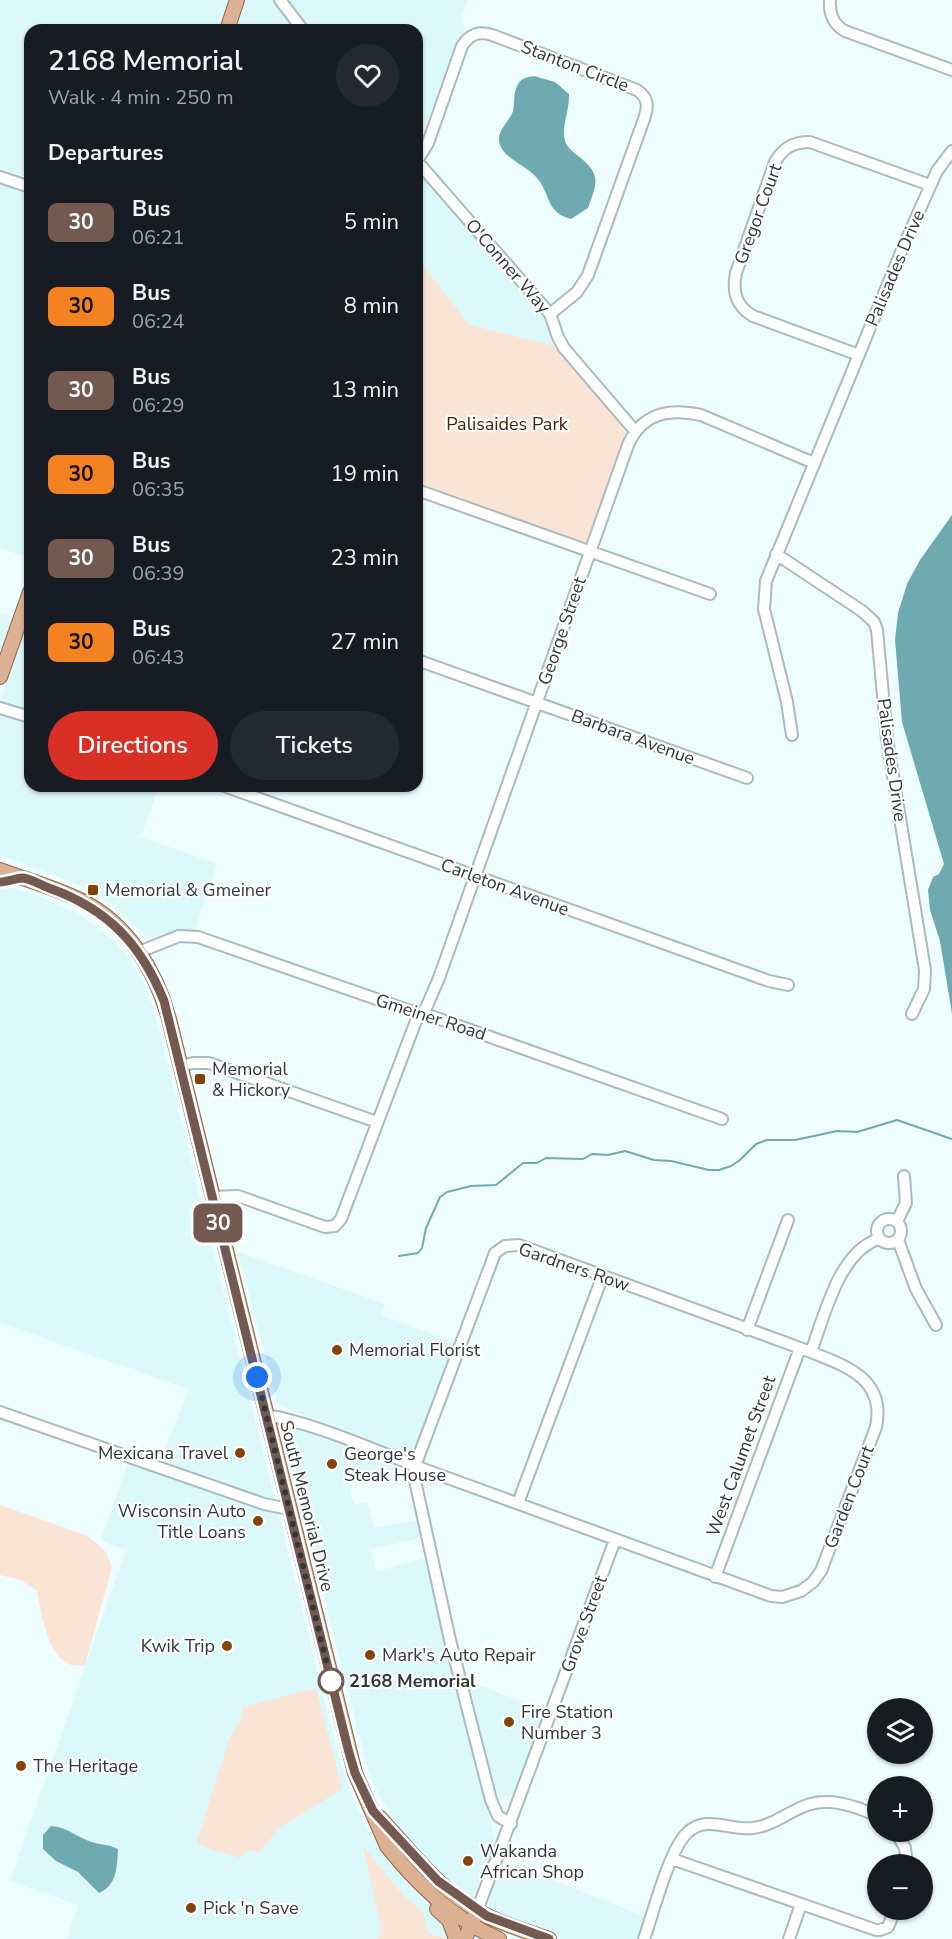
<!DOCTYPE html>
<html lang="en">
<head>
<meta charset="utf-8">
<style>
	body { margin:0; font-family:"Nunito Sans",sans-serif; background:#242831; color:#f1f3f6; height:100vh; display:flex; flex-direction:column; font-size:22px; white-space:nowrap }
	* { box-sizing:border-box; margin:0 }
	p { font-size:20px; color:#9ea1a6 }
	.icon { flex:none; width:33px; height:33px; fill:none; stroke:currentColor; stroke-width:2; stroke-linecap:round; stroke-linejoin:round }
	.map { position:relative; flex:1; overflow:hidden }
	.details { position:absolute; left:24px; top:24px; width:399px; height:768px; display:flex; flex-direction:column; background:#171b24; border-radius:18px; box-shadow:0 2px 4px #0004 }
	.details>* { flex:none }
	.badge { padding:0 12px; border-radius:9px; font-size:21px; line-height:39px }
	.fabs { position:absolute; left:867px; top:1698px; display:grid; gap:12px }
	.fabs a { display:grid; place-items:center; width:66px; height:66px; border-radius:50%; background:#171b24; box-shadow:0 2px 4px #0004; font-size:30px }
	.you { position:absolute; width:30px; height:30px; margin:-15px; border:4px solid #fff; border-radius:50%; background:#1a73e8; box-shadow:0 0 0 9px #1a73e833 }
	.map>.badge { position:absolute; translate:-50% -50%; box-shadow:0 0 0 3px #fff }
	h2 { padding:0 24px; font-size:22px; line-height:54px }
	.round { display:grid; place-items:center; flex:none; width:63px; height:63px; border-radius:32px; background:#242831 }
	.summary { display:flex; align-items:center; justify-content:space-between; height:102px; padding:0 24px }
	h1 { font-size:28px; font-weight:600; line-height:45px }
	.button { display:flex; gap:12px; margin-top:auto; padding:12px 24px }
	.button a { flex:1; height:69px; border-radius:36px; background:#d93025; color:#fff; font-size:24px; font-weight:600; line-height:69px; text-align:center }
	.button a+a { background:#242831; color:#f1f3f6 }
	ul { padding:0; list-style:none }
	li { display:flex; align-items:center; gap:18px; height:84px; padding:0 24px }
	li div { flex:1 }
	li b { display:block; font-size:22px }
	li em { font-style:normal }
	li .badge { min-width:66px; font-weight:700; text-align:center }
	.map>svg:first-child { display:block }
	.built { fill:#dbf8fb }
	.green { fill:#fae4d6 }
	.water { fill:#6faab1 }
	.lines { fill:none; stroke-linecap:round; stroke-linejoin:round }
	.stream { stroke:#6faab1; stroke-width:2 }
	.minor-casing { stroke:#a9bbbe; stroke-width:14 }
	.major-casing { stroke:#926645; stroke-width:16 }
	.minor { stroke:#fff; stroke-width:10 }
	.major { stroke:#ddb294; stroke-width:14 }
	.line-casing { stroke:#fff; stroke-width:14 }
	.line { stroke:#735950; stroke-width:9 }
	.walk { stroke:#313839; stroke-width:6; stroke-dasharray:0 10.8 }
	.poi-dot { fill:#834309; stroke:#fff; stroke-width:2 }
	.stop-dot { fill:#fff; stroke:#735950; stroke-width:3 }
	.labels { text-anchor:middle; dominant-baseline:central; stroke-width:4.5; stroke-linejoin:round; paint-order:stroke }
	.street-label { font-size:18px; fill:#313839; stroke:#fff }
	.park-label { font-size:18px; fill:#472000; stroke:#fff }
	.poi-label { font-size:18px; fill:#313839; stroke:#fff; text-anchor:start }
	.stop-label { font-size:18px; font-weight:bold; fill:#313839; stroke:#fff; text-anchor:start }
</style>
</head>
<body>
<div class="map">
<svg width="952" height="1939" viewBox="0 0 952 1939">
	<rect width="100%" height="100%" fill="#eefdff"/>
	<path class="built" d="M0,0H231L220,30H30V178L0,168Z
		M245,0H468L461,19L465,30L456,43L421,139L417,141V30H234Z
		M417,171L545,319L555,346L470,325L417,258Z
		M0,184L30,195V558L0,548Z
		M0,612L15,617L0,650Z
		M30,612V786H159L141,837L217,864L195,930L182,929L148,938L111,904L91,891L70,881L0,855V701Z
		M0,887L13,888L36,895L79,914L113,940L125,953L141,977L152,1004L335,1743L346,1780L365,1824L407,1882L419,1897L443,1917L453,1939H67L78,1905L10,1881L126,1550L101,1540L128,1462L157,1472L188,1389L0,1323Z
		M238,1252L385,1304L381,1315L459,1344L416,1449L408,1453L404,1452L278,1405Z
		M290,1427L400,1467L401,1470L348,1483L354,1505L367,1502L374,1528L418,1520L422,1538L371,1549L376,1572L427,1557L448,1652L495,1841L476,1895L473,1898H468L447,1883L410,1845L383,1802L369,1774L284,1436L285,1430Z
		M475,1684L545,1710L516,1792L513,1795L501,1797L495,1790L467,1689L473,1688Z
		M502,1861L647,1917L640,1939H561L491,1912L488,1903Z"/>
	<path class="green" d="M417,258L470,325L555,346L622,425L625,433L624,440L591,536L587,541H581L417,483Z
		M0,1505L88,1536L106,1552L112,1567L85,1665C49,1673 42,1615 37,1591L21,1580L0,1575Z
		M316,1688L342,1789L279,1828L259,1853L249,1850L240,1858L201,1846L197,1841L231,1734L241,1719L243,1707Z
		M363,1846L402,1894L423,1912L428,1933L445,1939H378L381,1928Z"/>
	<path class="water" d="M534,76L555,82L569,94C570,109 561,127 565,141C567,147 572,151 577,155C601,174 598,181 588,208L571,219C545,212 551,194 537,178C527,166 505,159 500,145C495,131 509,123 513,111C515,103 513,92 518,84C522,78 527,77 534,76Z
		M952,515V1014L940,941L930,910L928,890L933,877L939,874L944,864L902,722L895,640L898,613L907,584L920,560Z
		M51,1826C68,1827 79,1839 95,1843C104,1845 110,1845 118,1849C117,1866 117,1886 99,1893L78,1872L56,1861L43,1849V1835Z"/>
	<g class="lines">
		<path class="stream" d="M399,1256L418,1253L422,1248L426,1228L440,1197L447,1192L471,1186L496,1185L523,1163H537L546,1158L583,1159L592,1154L608,1155L625,1151L654,1160L671,1161L709,1170H719L731,1166L740,1160L756,1144L767,1140H795L837,1131L857,1132L897,1120L952,1139"/>
		<defs>
			<path id="minor" d="M280,0L303,30
				M830,0C829,14 833,24 845,31L952,70
				M0,177L30,187
				M550,314L577,292L588,275L644,119C648,107 649,98 637,90L492,35C478,31 470,34 462,46L428,143L417,161L550,314L558,337L564,348L635,431
				M859,355L753,316C736,306 732,292 736,273L775,162C783,148 793,142 810,142L930,185
				M417,490L710,594
				M776,554L862,611L874,622L877,630L887,739L925,970L924,989L912,1014
				M417,660L747,778
				M0,708L30,717
				M792,735L787,702L764,609L766,581L904,245L937,171L952,151
				M224,786L769,981L788,985
				M139,952L179,936L198,937L408,1010L431,1016L722,1119
				M180,1066L193,1063H209L377,1122
				M212,1197L238,1196L325,1227L335,1226L341,1219L411,1034L416,1021L426,1008L439,978L628,445C642,413 669,408 701,415L814,463
				M877 1231a12 12 0 1 1 24 0a12 12 0 1 1-24 0Z
				M897,1221L906,1203L904,1176
				M898,1240L916,1289L936,1325
				M747,1330L788,1220
				M811,1352C824,1317 839,1251 879,1239
				M0,1412L264,1504L289,1509
				M266,1415C313,1423 364,1446 409,1463L415,1466L771,1596L782,1597L801,1591L813,1582L821,1571L876,1427C886,1379 846,1366 811,1352L519,1245L505,1246L495,1253L415,1466L414,1476L450,1640L491,1800L498,1816L511,1824
				M518,1503L603,1275
				M715,1577L800,1348
				M896,1832L905,1848L907,1864
				M672,1859L876,1930H880L888,1927L895,1910
				M477,1911L615,1540
				M644,1939C653,1914 669,1850 687,1833C706,1814 730,1831 753,1828C779,1825 797,1802 825,1802C842,1801 862,1809 878,1816
				M789,1939L801,1904"/>
			<path id="major" d="M227,30L237,0
				M0,677L30,592
				M0,870C27,880 56,888 82,901C128,924 156,971 169,1019L355,1773L387,1846C417,1884 454,1920 499,1939
				M379,1817C411,1851 438,1889 480,1912C501,1924 526,1931 549,1939
				M437,1909L449,1920L456,1939
				M465,1939L474,1918"/>
		</defs>
		<use href="#minor" class="minor-casing"/>
		<use href="#major" class="major-casing"/>
		<use href="#minor" class="minor"/>
		<use href="#major" class="major"/>
	</g>
	<g class="lines">
		<defs>
			<path id="line" d="M0,882C7,882 16,878 23,878C31,879 41,885 49,888C108,909 141,944 164,1001L348,1749L355,1773L373,1811L438,1881L487,1916L549,1939"/>
		</defs>
		<use href="#line" class="line-casing"/>
		<use href="#line" class="line"/>
		<path class="walk" d="M257,1377L331,1681"/>
	</g>
	<g class="poi-dot">
		<rect x="87" y="884" width="12" height="12" rx="3"/>
		<rect x="194" y="1073" width="12" height="12" rx="3"/>
		<circle cx="337" cy="1350" r="6"/>
		<circle cx="240" cy="1453" r="6"/>
		<circle cx="332" cy="1464" r="6"/>
		<circle cx="258" cy="1521" r="6"/>
		<circle cx="227" cy="1646" r="6"/>
		<circle cx="370" cy="1655" r="6"/>
		<circle cx="509" cy="1722" r="6"/>
		<circle cx="21" cy="1766" r="6"/>
		<circle cx="468" cy="1861" r="6"/>
		<circle cx="191" cy="1908" r="6"/>
	</g>
	<circle class="stop-dot" cx="331" cy="1681" r="12"/>
	<g class="labels">
		<g class="street-label">
			<text transform="translate(575 66) rotate(21)">Stanton Circle</text>
			<text transform="translate(758 214) rotate(-70)">Gregor Court</text>
			<text transform="translate(508 266) rotate(49)">O'Conner Way</text>
			<text transform="translate(895 268) rotate(-67)">Palisades Drive</text>
			<text transform="translate(562 631) rotate(-71)">George Street</text>
			<text transform="translate(633 737) rotate(20)">Barbara Avenue</text>
			<text transform="translate(892 760) rotate(82)">Palisades Drive</text>
			<text transform="translate(505 887) rotate(20)">Carleton Avenue</text>
			<text transform="translate(431 1017) rotate(18)">Gmeiner Road</text>
			<text transform="translate(574 1267) rotate(19)">Gardners Row</text>
			<text transform="translate(741 1456) rotate(-70)">West Calumet Street</text>
			<text transform="translate(849 1497) rotate(-69)">Garden Court</text>
			<text transform="translate(307 1506) rotate(76)">South Memorial Drive</text>
			<text transform="translate(584 1624) rotate(-70)">Grove Street</text>
		</g>
		<g class="park-label">
			<text x="507" y="424">Palisaides Park</text>
		</g>
		<g class="poi-label">
			<text x="105" y="890">Memorial &amp; Gmeiner</text>
			<text x="212" y="1069">Memorial<tspan x="212" dy="21">&amp; Hickory</tspan></text>
			<text x="349" y="1350">Memorial Florist</text>
			<text x="228" y="1453" text-anchor="end">Mexicana Travel</text>
			<text x="344" y="1454">George's<tspan x="344" dy="21">Steak House</tspan></text>
			<text x="246" y="1511" text-anchor="end">Wisconsin Auto<tspan x="246" dy="21">Title Loans</tspan></text>
			<text x="215" y="1646" text-anchor="end">Kwik Trip</text>
			<text x="382" y="1655">Mark's Auto Repair</text>
			<text x="521" y="1712">Fire Station<tspan x="521" dy="21">Number 3</tspan></text>
			<text x="33" y="1766">The Heritage</text>
			<text x="480" y="1851">Wakanda<tspan x="480" dy="21">African Shop</tspan></text>
			<text x="203" y="1908">Pick 'n Save</text>
		</g>
		<g class="stop-label">
			<text x="349" y="1681">2168 Memorial</text>
		</g>
	</g>
</svg>
<div class="fabs">
<a><svg class="icon" aria-label="layers" viewBox="0 0 24 24"><path d="M12 4l9 5-9 5-9-5zM3 14l9 5 9-5"/></svg></a>
<a>+</a>
<a>−</a>
</div>
<div class="you" style="left:257px;top:1377px"></div>
<b class="badge" style="left:218px;top:1223px;background:#735950;color:#fff">30</b>
<section class="details">
<div class="summary"><div><h1>2168 Memorial</h1><p>Walk · 4 min · 250 m</p></div><a class="round"><svg class="icon" aria-label="heart" viewBox="0 0 24 24"><path d="M12 20l-8-8c-3-5 5-10 8-4 3-6 11-1 8 4z"/></svg></a></div>
<h2>Departures</h2>
<ul>
<li><span class="badge" style="background:#735950;color:#fff">30</span><div><b>Bus</b><p>06:21</p></div><em>5 min</em></li>
<li><span class="badge" style="background:#f58220;color:#111">30</span><div><b>Bus</b><p>06:24</p></div><em>8 min</em></li>
<li><span class="badge" style="background:#735950;color:#fff">30</span><div><b>Bus</b><p>06:29</p></div><em>13 min</em></li>
<li><span class="badge" style="background:#f58220;color:#111">30</span><div><b>Bus</b><p>06:35</p></div><em>19 min</em></li>
<li><span class="badge" style="background:#735950;color:#fff">30</span><div><b>Bus</b><p>06:39</p></div><em>23 min</em></li>
<li><span class="badge" style="background:#f58220;color:#111">30</span><div><b>Bus</b><p>06:43</p></div><em>27 min</em></li>
</ul>
<div class="button"><a>Directions</a><a>Tickets</a></div>
</section>
</div>
</body>
</html>
